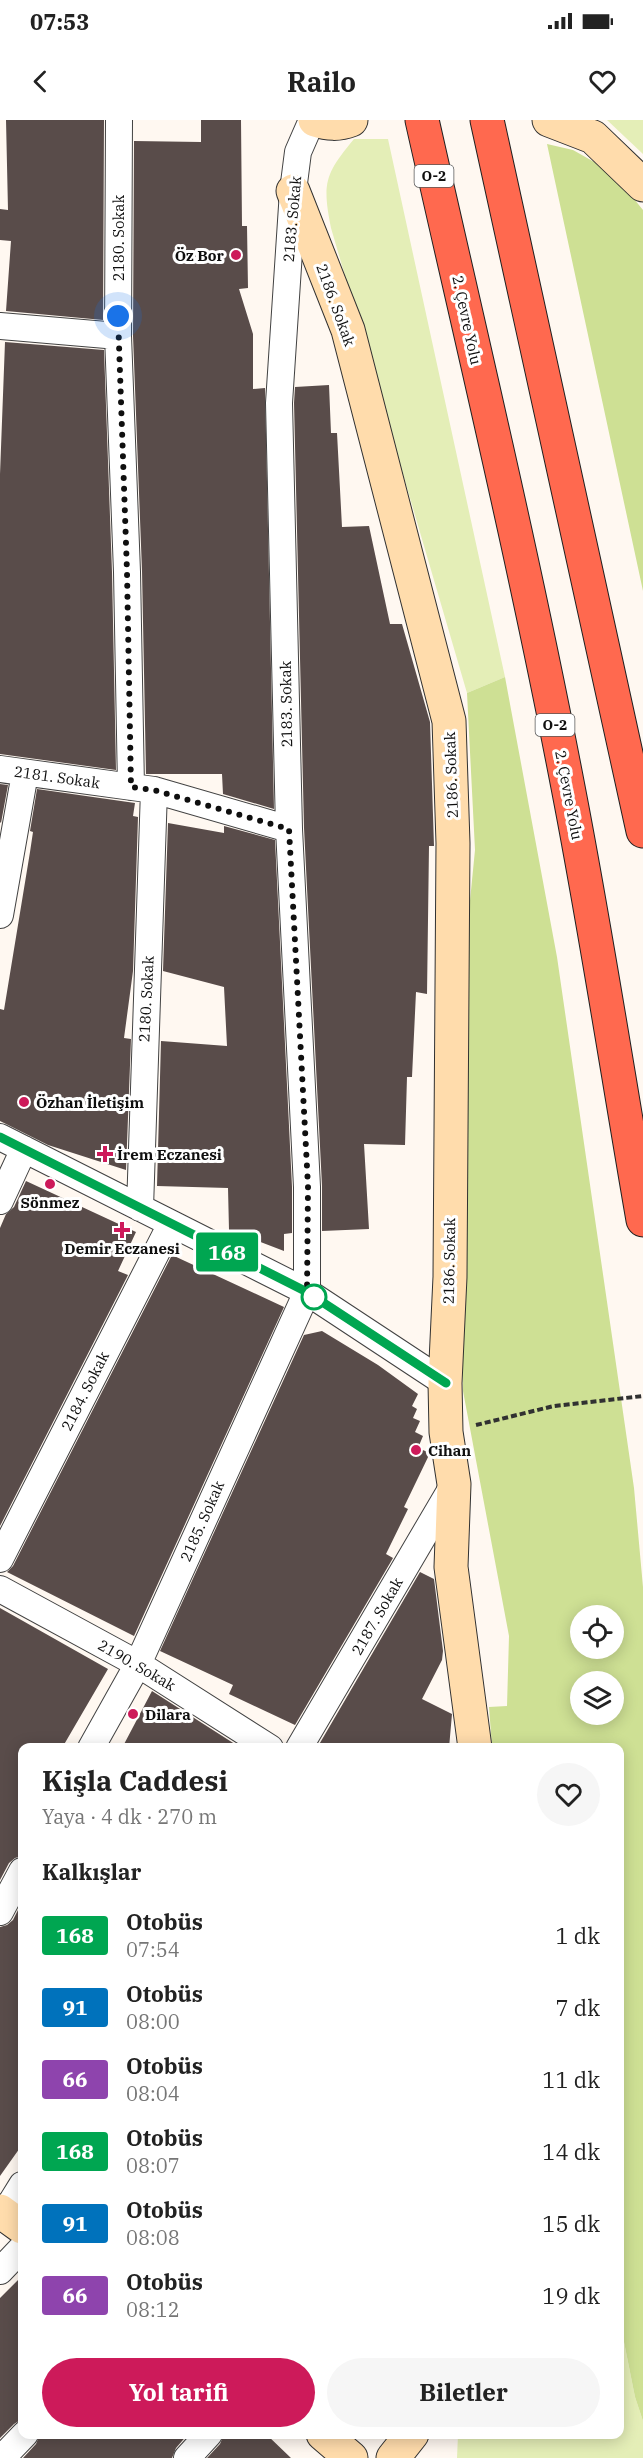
<!DOCTYPE html>
<html lang="tr">
<head>
<meta charset="utf-8">
<style>
	body { margin:0; font-family:"IBM Plex Serif",serif; background:#f6f6f6; color:#222; height:100vh; display:flex; flex-direction:column; font-size:22px; white-space:nowrap }
	* { box-sizing:border-box; margin:0 }
	p { font-size:20px; color:#767676 }
	.icon { flex:none; width:33px; height:33px; fill:none; stroke:currentColor; stroke-width:2; stroke-linecap:round; stroke-linejoin:round }
	.map { position:relative; flex:1; overflow:hidden }
	.drawer { position:absolute; left:18px; top:1623px; width:606px; height:696px; display:flex; flex-direction:column; background:#fff; border-radius:12px; box-shadow:0 3px 15px #0003 }
	.drawer>* { flex:none }
	.badge { padding:0 12px; border-radius:4px; font-size:21px; line-height:39px }
	.controls { position:absolute; left:570px; top:1485px; display:grid; gap:12px }
	.controls a { display:grid; place-items:center; width:54px; height:54px; border-radius:50%; background:#fff; box-shadow:0 3px 15px #0003; font-size:30px }
	.you { position:absolute; width:30px; height:30px; margin:-15px; border:4px solid #fff; border-radius:50%; background:#1a73e8; box-shadow:0 0 0 9px #1a73e833 }
	.map>.badge { position:absolute; translate:-50% -50%; box-shadow:0 0 0 3px #fff }
	h2 { padding:0 24px; font-size:22px; line-height:54px }
	.round { display:grid; place-items:center; flex:none; width:63px; height:63px; border-radius:32px; background:#f6f6f6 }
	.headline { display:flex; align-items:center; justify-content:space-between; height:102px; padding:0 24px }
	h1 { font-size:28px; font-weight:700; line-height:45px }
	.action { display:flex; gap:12px; margin-top:auto; padding:12px 24px }
	.action a { flex:1; height:69px; border-radius:36px; background:#cd1a5a; color:#fff; font-size:24px; font-weight:700; line-height:69px; text-align:center }
	.action a+a { background:#f6f6f6; color:#222 }
	ul { padding:0; list-style:none }
	li { display:flex; align-items:center; gap:18px; height:72px; padding:0 24px }
	li div { flex:1 }
	li b { display:block; font-size:22px }
	li em { font-style:normal }
	li .badge { min-width:66px; font-weight:700; text-align:center }
	.status { display:flex; justify-content:space-between; align-items:center; height:42px; padding:0 30px; background:#fff; direction:ltr }
	.status svg { height:16px; fill:currentColor }
	header { display:flex; justify-content:space-between; align-items:center; height:78px; padding:0 24px; background:#fff; font-size:27px; font-weight:700 }
	.map>svg:first-child { display:block }
	.green { fill:#e4eeb7 }
	.forest { fill:#cee094; fill-rule:evenodd }
	.building { fill:#594c4a }
	.lines { fill:none; stroke-linecap:round; stroke-linejoin:round }
	.minor-casing { stroke:#424242; stroke-width:28 }
	.secondary-casing { stroke:#313131; stroke-width:35 }
	.motorway-casing { stroke:#202020; stroke-width:35 }
	.path { stroke:#313131; stroke-width:4; stroke-dasharray:6 3; stroke-linecap:butt }
	.minor { stroke:#fff; stroke-width:26 }
	.secondary { stroke:#ffdcac; stroke-width:33 }
	.motorway { stroke:#ff694f; stroke-width:33 }
	.line-casing { stroke:#fff; stroke-width:14 }
	.line { stroke:#00a651; stroke-width:9 }
	.walk { stroke:#0f0f0f; stroke-width:6; stroke-dasharray:0 10.8 }
	.poi-dot { fill:#cd1a5a; stroke:#fff; stroke-width:2 }
	.stop-dot { fill:#fff; stroke:#00a651; stroke-width:3 }
	.labels { text-anchor:middle; dominant-baseline:central; stroke-width:6; stroke-linejoin:round; paint-order:stroke }
	.shield { fill:#fff; stroke:#575757; stroke-width:1.5 }
	.shield-label { font-size:14px; font-weight:bold; fill:#0f0f0f }
	.street-label { font-size:15px; fill:#0f0f0f; stroke:#fff }
	.poi-label { font-size:15px; font-weight:bold; fill:#0f0f0f; stroke:#fff; text-anchor:start }
</style>
</head>
<body>
<div class="status"><b>07:53</b><svg viewBox="0 0 49 12"><path d="M0 12V9h3v3zM5 12V6h3v6zM10 12V3h3v9zM15 12V0h3v12zM26 1h20v11H26zM47 4h2v5h-2z"/></svg></div>
<header><svg class="icon" aria-label="back" viewBox="0 0 24 24"><path d="M15 5l-7 7 7 7"/></svg>Railo<svg class="icon" aria-label="heart" viewBox="0 0 24 24"><path d="M12 20l-8-8c-3-5 5-10 8-4 3-6 11-1 8 4z"/></svg></header>
<div class="map">
<svg width="643" height="2338" viewBox="0 0 643 2338">
	<rect width="100%" height="100%" fill="#fff8f1"/>
	<path class="green" d="M607,0H643V34Z
		M354,19H388L505,557L467,573L331,108C322,63 325,54 354,19Z
		M620,2202L635,2277L643,2301V2338H457L458,2315L620,2314Z"/>
	<path class="forest" d="M547,24L573,30L612,52L643,90V471Z
		M505,557L557,837L634,1368L643,1467V2301L635,2277L620,2202V1628L492,1627L489,1587L507,1586L509,1516L463,1271L457,1078L465,831L475,730L467,573ZM580,1496H614V1528H580ZM580,1562H614V1594H580Z"/>
	<path class="building" d="M6,0H104L103,200L6,191L11,121L0,120V89L8,90Z
		M201,0H241L242,106H247L248,168L239,169L253,214V269L265,268L274,689L223,674L222,654H146L142,451L133,216L134,21L201,22Z
		M5,222L104,230L112,452L116,650L0,634V354Z
		M329,265L331,313H337L342,407L369,406L390,504H402L430,602L434,726H429L427,874L416,872L412,957H407L405,1025L364,1024L369,1109L322,1111V1066L304,708L294,283L295,267Z
		M0,664L8,665L1,703L0,702Z
		M37,669L135,683L133,696L138,697L133,851L124,918L131,919L126,1050L48,1025L0,1001V889L4,890L30,732L33,712L30,711Z
		M168,703L224,713V706L275,720L292,1067V1113L284,1114V1131L229,1110L228,1068L157,1066L161,921L227,926L224,867L163,851Z
		M26,1061L136,1112L118,1151L128,1155L0,1406V1108L6,1094L14,1087Z
		M172,1135L284,1187L134,1516L7,1452L13,1446Z
		M322,1211L378,1245L418,1274L412,1286L417,1289L413,1298L420,1301L415,1312L423,1316L418,1328L430,1333L404,1387L408,1389L386,1434L393,1438L295,1605L229,1574L233,1565L160,1531L304,1215Z
		M420,1452L434,1459L443,1531L442,1540L422,1579L452,1594L449,1628H317Z
		M0,1488L108,1549L62,1628H22V1736L15,1738L9,1743L0,1760Z
		M152,1571L241,1628H122Z
		M22,1782V2025L0,2056V1807L7,1805L13,1800Z
		M22,2156V2299L14,2304L0,2318V2178Z
		M40,2314H188L176,2328L172,2338H23L36,2324Z
		M224,2314H266L291,2338H207L220,2324Z"/>
	<g class="lines">
		<defs>
			<path id="minor" d="M119,0L118,216L127,452L131,667
				M0,206L118,216
				M0,649L154,670L289,709
				M0,795L25,653
				M0,1017L307,1172L445,1263
				M0,1081L24,1029
				M140,1088L154,670
				M0,1439L171,1104
				M0,1469L138,1544L270,1628
				M91,1628L138,1544L307,1172V1067L289,709L279,283L293,71L298,32L312,0
				M299,1628L454,1364
				M0,1792L22,1751
				M4,2094L22,2065
				M0,2151L22,2128
				M2,2338L25,2314
				M187,2338L209,2314"/>
			<path id="secondary" d="M315,0C328,4 338,5 351,0
				M549,0L593,17L643,65
				M293,71L348,210L449,601L453,723L450,1157L445,1263L446,1312L454,1364L451,1447L475,1628
				M0,2091L22,2107
				M323,2314L351,2338
				M393,2338L412,2314"/>
			<path id="motorway" d="M422,0C472,222 525,443 568,667C596,811 618,956 643,1100
				M487,0L643,711"/>
		</defs>
		<use href="#minor" class="minor-casing"/>
		<use href="#secondary" class="secondary-casing"/>
		<use href="#motorway" class="motorway-casing"/>
		<path class="path" d="M476,1305L554,1286L643,1276"/>
		<use href="#minor" class="minor"/>
		<use href="#secondary" class="secondary"/>
		<use href="#motorway" class="motorway"/>
	</g>
	<g class="lines">
		<defs>
			<path id="line" d="M0,1017L307,1172L446,1263"/>
		</defs>
		<use href="#line" class="line-casing"/>
		<use href="#line" class="line"/>
		<path class="walk" d="M118,196L127,452L131,667L154,670L289,709L308,1066L307,1172L314,1177"/>
	</g>
	<g class="poi-dot">
		<circle cx="236" cy="135" r="6"/>
		<circle cx="24" cy="982" r="6"/>
		<path d="M102 1025h6v6h6v6h-6v6h-6v-6h-6v-6h6z"/>
		<circle cx="50" cy="1064" r="6"/>
		<path d="M119 1101h6v6h6v6h-6v6h-6v-6h-6v-6h6z"/>
		<circle cx="416" cy="1330" r="6"/>
		<circle cx="133" cy="1594" r="6"/>
	</g>
	<circle class="stop-dot" cx="314" cy="1177" r="12"/>
	<g class="labels">
		<g class="shield">
			<rect x="414.5" y="45" width="39" height="22" rx="4.5"/>
			<rect x="535.5" y="594" width="39" height="22" rx="4.5"/>
		</g>
		<g class="shield-label">
			<text x="434" y="56">O-2</text>
			<text x="555" y="605">O-2</text>
		</g>
		<g class="street-label">
			<text transform="translate(292 99) rotate(-85)">2183. Sokak</text>
			<text transform="translate(118 118) rotate(-90)">2180. Sokak</text>
			<text transform="translate(336 185) rotate(70)">2186. Sokak</text>
			<text transform="translate(467 200) rotate(78)">2. Çevre Yolu</text>
			<text transform="translate(286 584) rotate(-91)">2183. Sokak</text>
			<text transform="translate(451 655) rotate(-92)">2186. Sokak</text>
			<text transform="translate(57 657) rotate(8)">2181. Sokak</text>
			<text transform="translate(569 675) rotate(79)">2. Çevre Yolu</text>
			<text transform="translate(146 879) rotate(-87)">2180. Sokak</text>
			<text transform="translate(449 1141) rotate(-89)">2186. Sokak</text>
			<text transform="translate(85 1271) rotate(-63)">2184. Sokak</text>
			<text transform="translate(202 1401) rotate(-66)">2185. Sokak</text>
			<text transform="translate(377 1496) rotate(-60)">2187. Sokak</text>
			<text transform="translate(137 1545) rotate(30)">2190. Sokak</text>
		</g>
		<g class="poi-label">
			<text x="224" y="135" text-anchor="end">Öz Bor</text>
			<text x="36" y="982">Özhan İletişim</text>
			<text x="117" y="1034">İrem Eczanesi</text>
			<text x="50" y="1082" text-anchor="middle">Sönmez</text>
			<text x="122" y="1128" text-anchor="middle">Demir Eczanesi</text>
			<text x="428" y="1330">Cihan</text>
			<text x="145" y="1594">Dilara</text>
		</g>
	</g>
</svg>
<div class="controls">
<a><svg class="icon" aria-label="locate" viewBox="0 0 24 24"><circle cx="12" cy="12" r="6"/><path d="M12 2v4M12 18v4M2 12h4M18 12h4"/></svg></a>
<a><svg class="icon" aria-label="layers" viewBox="0 0 24 24"><path d="M12 4l9 5-9 5-9-5zM3 14l9 5 9-5"/></svg></a>
</div>
<div class="you" style="left:118px;top:196px"></div>
<b class="badge" style="left:227px;top:1132px;background:#00a651;color:#fff">168</b>
<section class="drawer">
<div class="headline"><div><h1>Kişla Caddesi</h1><p>Yaya · 4 dk · 270 m</p></div><a class="round"><svg class="icon" aria-label="heart" viewBox="0 0 24 24"><path d="M12 20l-8-8c-3-5 5-10 8-4 3-6 11-1 8 4z"/></svg></a></div>
<h2>Kalkışlar</h2>
<ul>
<li><span class="badge" style="background:#00a651;color:#fff">168</span><div><b>Otobüs</b><p>07:54</p></div><em>1 dk</em></li>
<li><span class="badge" style="background:#0072bc;color:#fff">91</span><div><b>Otobüs</b><p>08:00</p></div><em>7 dk</em></li>
<li><span class="badge" style="background:#8e44ad;color:#fff">66</span><div><b>Otobüs</b><p>08:04</p></div><em>11 dk</em></li>
<li><span class="badge" style="background:#00a651;color:#fff">168</span><div><b>Otobüs</b><p>08:07</p></div><em>14 dk</em></li>
<li><span class="badge" style="background:#0072bc;color:#fff">91</span><div><b>Otobüs</b><p>08:08</p></div><em>15 dk</em></li>
<li><span class="badge" style="background:#8e44ad;color:#fff">66</span><div><b>Otobüs</b><p>08:12</p></div><em>19 dk</em></li>
</ul>
<div class="action"><a>Yol tarifi</a><a>Biletler</a></div>
</section>
</div>
</body>
</html>
